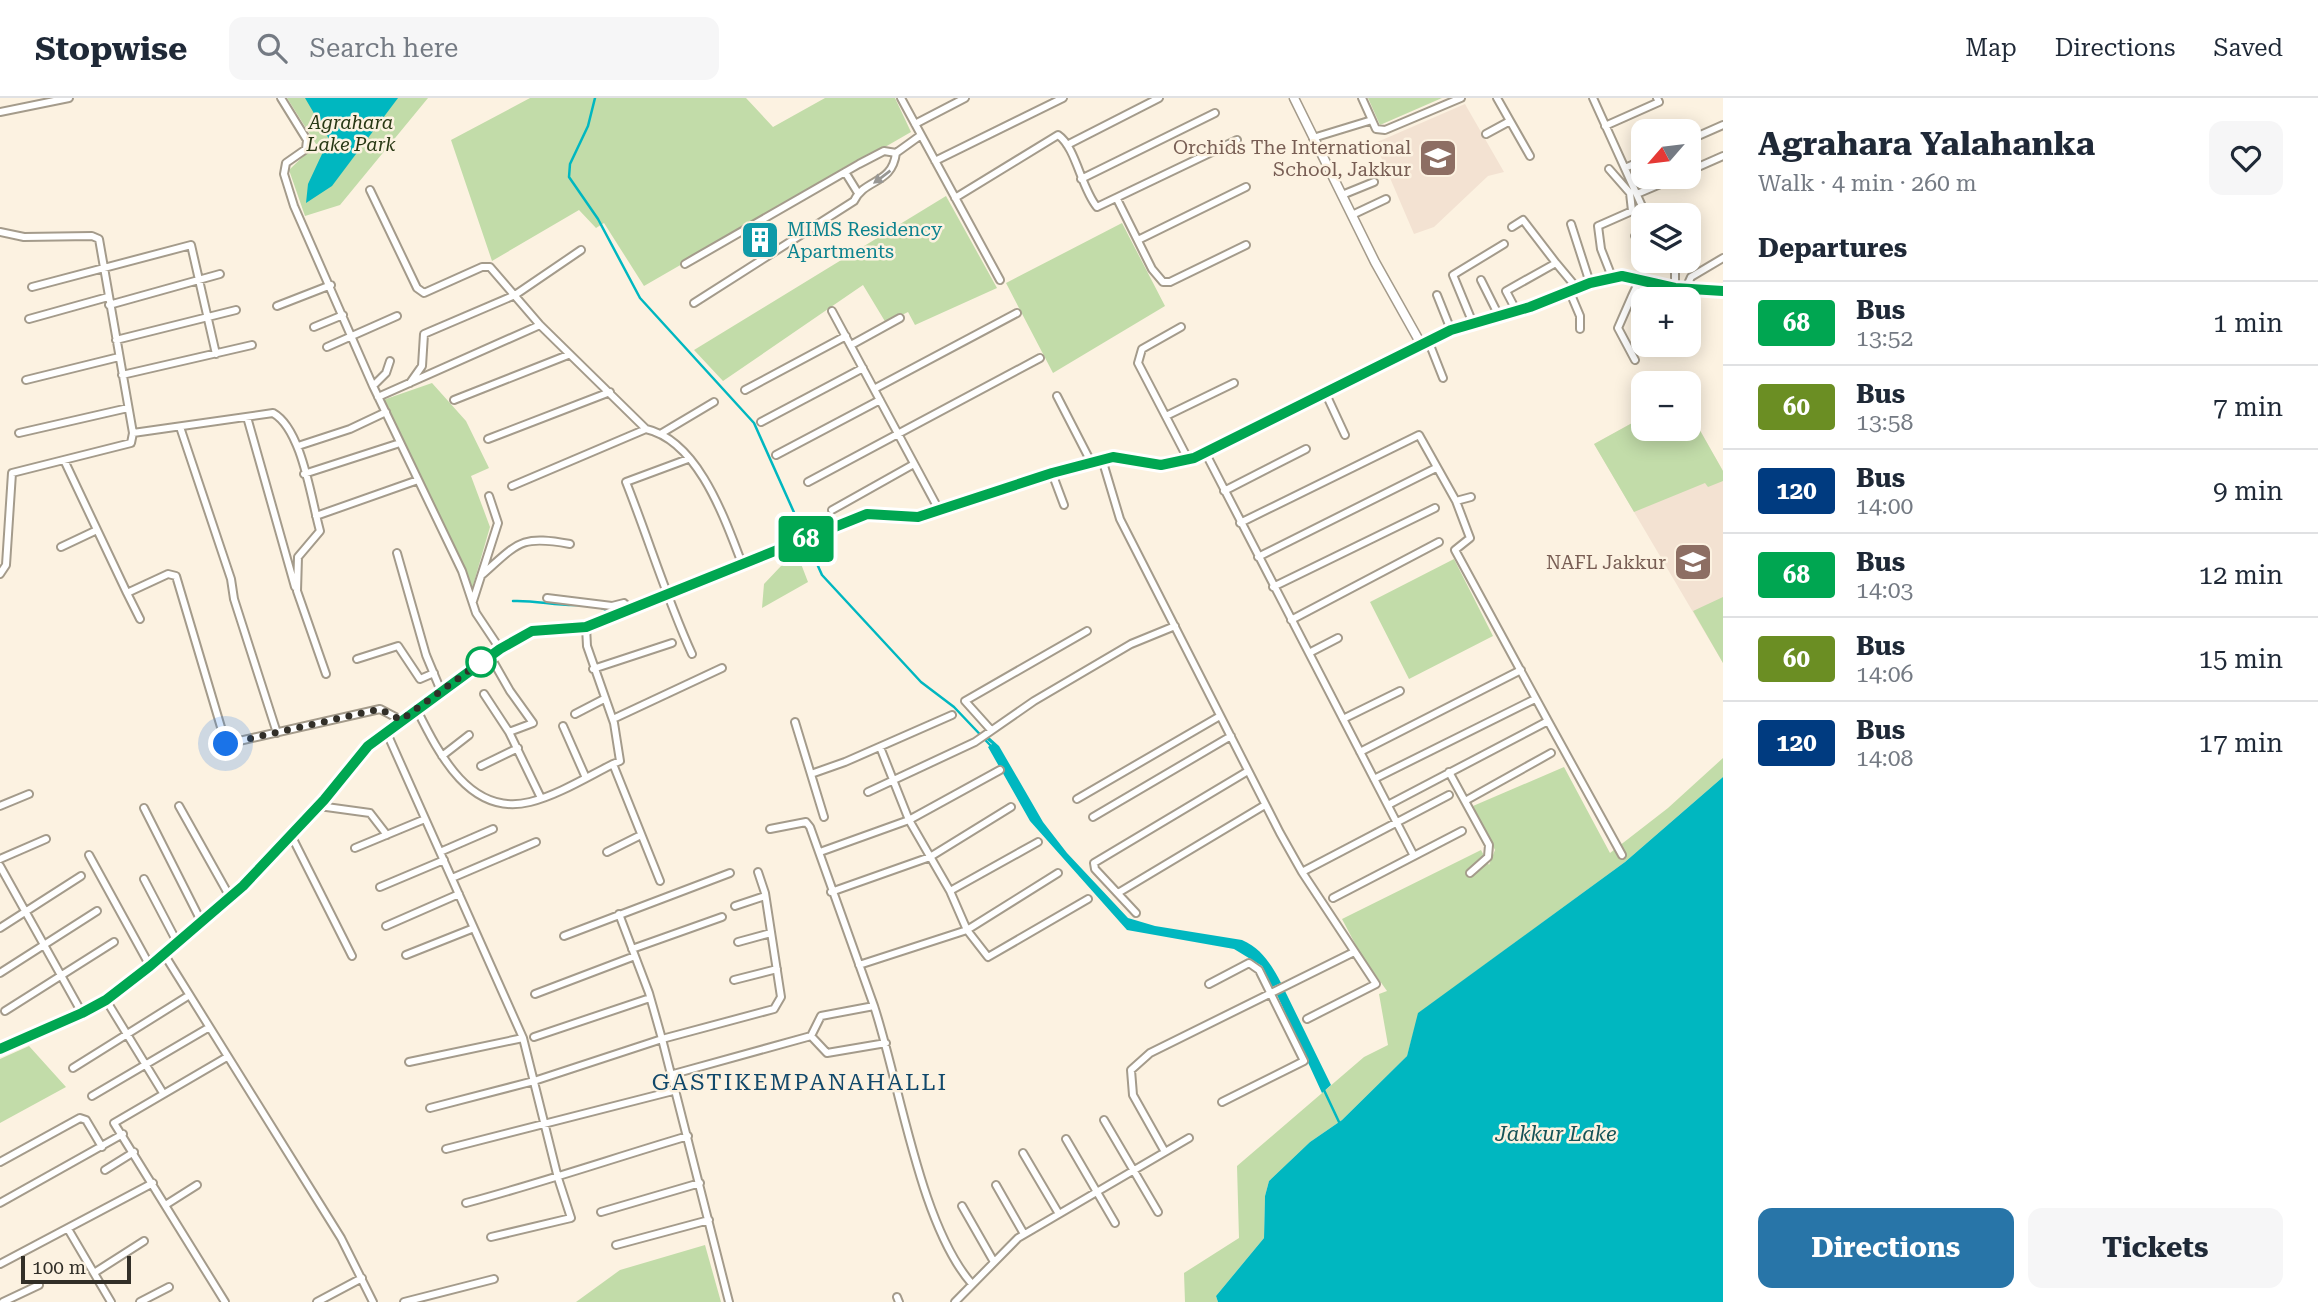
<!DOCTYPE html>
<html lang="en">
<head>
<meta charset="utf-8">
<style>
	body { margin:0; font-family:"Roboto Serif",serif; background:#f6f6f7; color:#1f2937; height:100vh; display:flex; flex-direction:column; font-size:26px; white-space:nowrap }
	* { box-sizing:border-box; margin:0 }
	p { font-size:23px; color:#747a83 }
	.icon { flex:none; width:38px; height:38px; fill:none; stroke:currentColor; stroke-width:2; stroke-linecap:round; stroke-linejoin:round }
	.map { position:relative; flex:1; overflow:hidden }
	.side { display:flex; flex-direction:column; background:#fff; width:595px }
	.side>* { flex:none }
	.badge { padding:0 14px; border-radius:5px; font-size:24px; line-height:46px }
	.needle { width:46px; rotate:242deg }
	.buttons { position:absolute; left:1631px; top:21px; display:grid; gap:14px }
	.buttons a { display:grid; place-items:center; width:70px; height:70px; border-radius:14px; background:#fff; box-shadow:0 4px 18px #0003; font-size:35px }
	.scale { position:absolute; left:21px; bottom:18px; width:110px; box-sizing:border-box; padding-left:7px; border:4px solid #322f28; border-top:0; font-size:19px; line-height:24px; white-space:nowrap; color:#322f28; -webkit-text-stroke:5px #fcf2e1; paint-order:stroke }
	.you { position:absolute; width:35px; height:35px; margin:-18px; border:5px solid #fff; border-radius:50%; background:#1a73e8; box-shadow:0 0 0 10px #1a73e833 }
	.map>.badge { position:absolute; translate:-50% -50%; box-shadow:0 0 0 4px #fff }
	h2 { padding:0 35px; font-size:26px; line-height:63px }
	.round { display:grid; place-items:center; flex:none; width:74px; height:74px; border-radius:14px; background:#f6f6f7 }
	.summary { display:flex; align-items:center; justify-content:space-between; height:119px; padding:0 35px }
	h1 { font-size:33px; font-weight:700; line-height:52px }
	.primary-button { display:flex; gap:14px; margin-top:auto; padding:14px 35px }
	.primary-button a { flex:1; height:80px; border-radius:14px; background:#2875a8; color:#fff; font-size:28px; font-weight:700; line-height:80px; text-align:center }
	.primary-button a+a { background:#f6f6f7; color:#1f2937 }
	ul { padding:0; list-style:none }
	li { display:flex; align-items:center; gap:21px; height:84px; padding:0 35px; border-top:2px solid #e0e1e3 }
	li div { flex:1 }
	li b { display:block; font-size:26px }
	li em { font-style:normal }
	li .badge { min-width:77px; font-weight:700; text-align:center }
	header { display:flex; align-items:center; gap:42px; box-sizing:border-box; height:98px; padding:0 35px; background:#fff; border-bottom:2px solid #e0e1e3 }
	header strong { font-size:33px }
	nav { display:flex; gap:38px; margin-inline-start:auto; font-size:24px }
	.search { width:490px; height:63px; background:#f6f6f7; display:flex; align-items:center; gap:18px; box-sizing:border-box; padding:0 24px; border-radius:14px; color:#747a83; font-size:26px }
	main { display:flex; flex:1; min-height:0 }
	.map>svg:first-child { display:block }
	.education { fill:#f3e2d2 }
	.green { fill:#c2dca9 }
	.water { fill:#00b7c0 }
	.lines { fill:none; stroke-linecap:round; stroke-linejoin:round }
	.stream { stroke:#00b7c0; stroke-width:2.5 }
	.minor-casing { stroke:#a49b8b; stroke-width:10 }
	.tertiary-casing { stroke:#a49b8b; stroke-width:11 }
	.minor { stroke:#fff; stroke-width:6 }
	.tertiary { stroke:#fff; stroke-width:8 }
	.oneway { fill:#989794 }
	.line-casing { stroke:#fff; stroke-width:16 }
	.line { stroke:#00a651; stroke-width:10 }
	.walk { stroke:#322f28; stroke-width:7; stroke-dasharray:0 12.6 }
	.stop-dot { fill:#fff; stroke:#00a651; stroke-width:3.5 }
	.labels { text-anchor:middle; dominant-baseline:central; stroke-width:5; stroke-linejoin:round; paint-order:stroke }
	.park-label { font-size:19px; font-style:italic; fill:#283814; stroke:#fcf2e1 }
	.education-label { font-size:19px; fill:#785e54; stroke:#fcf2e1; text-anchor:end }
	.culture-label { font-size:19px; fill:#0d838f; stroke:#fcf2e1; text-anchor:start }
	.water-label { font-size:21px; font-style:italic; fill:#165357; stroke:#fcf2e1 }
	.quarter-label { font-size:23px; letter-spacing:2px; fill:#11486a; stroke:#fcf2e1 }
</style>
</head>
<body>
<header>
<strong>Stopwise</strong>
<div class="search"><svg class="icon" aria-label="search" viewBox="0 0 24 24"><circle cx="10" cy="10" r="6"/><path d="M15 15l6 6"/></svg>Search here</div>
<nav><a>Map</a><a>Directions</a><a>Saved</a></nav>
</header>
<main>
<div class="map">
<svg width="1723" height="1204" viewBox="0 0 1723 1204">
	<rect width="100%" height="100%" fill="#fcf2e1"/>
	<path class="education" d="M1465,6L1504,74L1488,78L1434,129L1414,136L1375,45Z
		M1689,313L1723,373V565L1594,346L1643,319V331H1689Z"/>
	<path class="green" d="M287,0H428L340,107L305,118L289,72L316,46Z
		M530,0H746L773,29L825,0H895L911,34L644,188L604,125L596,130L579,112L492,163L451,42Z
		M1368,0H1442L1380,27Z
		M946,98L997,190L915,227L908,214L886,225L863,187L723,283L694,252Z
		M1122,125L1165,208L1053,275L1006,185Z
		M432,285L466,323L489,370L471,378L490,429L472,491L383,302Z
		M1689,313L1723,373V383L1708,389L1705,385L1634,414L1594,346L1643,319V331H1689Z
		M798,458L808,484L762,510L764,486L781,468Z
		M1454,461L1493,538L1409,581L1370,504Z
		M1723,499V565L1693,513Z
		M1723,660V679L1625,764L1419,915L1407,958L1342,1022L1310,1044L1269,1083L1265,1098L1264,1140L1216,1198L1218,1204H1185L1184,1175L1239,1140L1237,1068L1364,959L1388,947L1379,896L1387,893L1360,855L1342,821L1481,752L1489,767L1495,752L1473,708L1564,669L1610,755L1668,710Z
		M29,948L66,989L0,1025V961Z
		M705,1147L721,1204H576L620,1172Z"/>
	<path class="water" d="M305,0H398L332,88L306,105L308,86L329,41Z
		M989,639L999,648L1043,724L1067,755L1128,820L1155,828L1242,842C1262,851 1271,866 1281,885L1272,889L1262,868L1234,851L1127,832L1030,723L988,649L992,646L986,641Z
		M1723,679V1204H1218L1216,1198L1264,1140L1265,1098L1269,1083L1310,1044L1342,1022L1407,958L1418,915L1625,764Z
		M1285,893L1331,987L1322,995L1277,897Z"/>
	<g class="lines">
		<path class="stream" d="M595,0L588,28L570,66L569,79L598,121L640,200L754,325L822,477L921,584L954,609L991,648
			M513,503C536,502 556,508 579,507
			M599,509L612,514
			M1323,990L1339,1024"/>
		<defs>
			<path id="minor" d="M281,0L307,42L306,51L286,65L284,76L294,108L373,288L462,473L476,515L500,551
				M901,0L1000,182
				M1362,0L1376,31L1385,32L1461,0
				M1497,0L1530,58
				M1593,0L1646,117
				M0,14L69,0
				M915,26L965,0
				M1605,28L1659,4L1657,0
				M1486,36L1510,23
				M1313,40L1372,22
				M1689,42L1723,27
				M1067,47L1159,0
				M935,63L1063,0
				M1625,70L1643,62
				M1609,71L1630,95L1632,113L1598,128L1601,151L1612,179
				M1689,73L1723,58
				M845,74L858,95
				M1081,81L1215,15
				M370,92L417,190L424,195L482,169H490L540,227L646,331C699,343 725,422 743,468
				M1637,96L1677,79
				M1342,97L1374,84
				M955,100L1058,37C1076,49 1081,90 1097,109L1237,42
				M1117,101L1152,171L1163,184H1170L1246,147
				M1352,117L1386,101
				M1571,126L1590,185
				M1512,129L1523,122L1556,165
				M0,134L24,139L92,138L99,141L133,335L131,345L12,375L6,467L0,476
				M1635,138L1643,137
				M1138,142L1246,89
				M685,166L859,66L884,53L896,55L921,37
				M1640,181L1632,198L1643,220
				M1481,182L1498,216
				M32,189L191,147L216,256
				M1675,190V163
				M1686,190L1691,179L1723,160
				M1569,192L1580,218V231
				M1437,197L1451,232
				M1632,198L1618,230L1635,262
				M694,205L854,103C865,80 892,87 896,55
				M109,207L220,176
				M277,208L331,187
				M1516,212L1506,193L1556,165L1576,189
				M832,213L939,412
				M29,221L108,199
				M1472,223L1453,177L1504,146
				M314,229L343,217
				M1181,229L1142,251L1138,265L1188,361
				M116,242L236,212
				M1428,242L1443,280
				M851,247L900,220
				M1658,247L1661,254
				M327,249L397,218
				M122,277L252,247
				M26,282L119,259
				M410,285L422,268L424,236L515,197L581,152
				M373,288L386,275L390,263
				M874,291L1017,215
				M745,292L846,238
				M1325,294L1345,337
				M1057,298L1091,364
				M378,299L540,227
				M454,302L568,257
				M1166,318L1234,285
				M247,319L295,489
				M761,324L863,270
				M180,329L231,481L234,501L277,635
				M19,335L128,310
				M133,335L273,315C302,331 311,401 320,433L298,459L297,493L326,576
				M662,335L714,304
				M488,341L610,294
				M298,348L350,331L386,314
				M1205,354L1414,758
				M776,357L880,302
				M688,361L626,384C649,442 666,499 692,556
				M1102,361L1120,421L1280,735L1302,774L1376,886L1307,921
				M64,362L127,495L168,476L176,478L226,646L380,611L401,622
				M1052,375L1064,407
				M304,376L400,345
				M808,384L1040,260
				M512,388L646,331
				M1224,393L1306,351
				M1456,403L1471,399
				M832,412L914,366
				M316,418L418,382
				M1240,425L1419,337L1456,403L1470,440L1455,452L1548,623L1388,707
				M61,449L97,432
				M397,455L426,557L441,593
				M1258,459L1436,370
				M483,476C519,444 521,437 570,446
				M1273,489L1435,410
				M127,495L140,521
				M547,500L612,508L624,505L631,512
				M473,503L498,425L489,398
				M1291,522L1439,444
				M1309,555L1338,540
				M490,558L510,593L533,625L509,634L541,700
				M357,561L398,548L420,581L434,575
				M593,571L672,545
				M484,596L509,634
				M416,610C439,656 470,719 530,704C558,697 587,679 613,666L620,663L614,625L587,548L586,529
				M575,616L604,601
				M613,621L722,570
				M1343,621L1400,593
				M1548,623L1622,757
				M795,624L824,719
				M563,628L586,680
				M991,632L965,603L1087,533
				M386,633L523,940L558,1080L571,1120L491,1139
				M880,649L909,722L950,793L967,832L988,859L1088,801
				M1360,654L1521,572
				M442,658L469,637
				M613,666L660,783
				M481,668L518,650
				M1449,674L1489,747L1488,759L1470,775
				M811,676L845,664L952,617
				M1374,681L1535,601
				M868,694L975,644L1034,603L1131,546L1175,528
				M1077,701L1220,618
				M1465,703L1551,655
				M0,708L29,696
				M179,708L230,799
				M319,708L370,715L387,737
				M144,710L201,823
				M1093,719L1231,638
				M291,737L352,858
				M355,750L425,721
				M440,754L493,731
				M607,754L641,737
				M820,754L909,722L1000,672
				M89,757L150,868
				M0,761L46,741
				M0,768L82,915
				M1302,774L1449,697
				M452,780L536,744
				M144,781L177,844
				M380,789L444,762
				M950,793L1038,744
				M831,794L930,759L1011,709
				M1118,795L1265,707
				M1333,800L1462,733
				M735,808L765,798
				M1136,815L1095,771L1094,765L1248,673
				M619,816L649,895L662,941L774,911L781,899L765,795L758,774
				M386,828L459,796
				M0,830L81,778
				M564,838L730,775
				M738,844L771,835
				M632,851L722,819
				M164,856L341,1140L373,1204
				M406,857L474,830
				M859,867L967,832L1058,775
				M0,875L97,813
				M734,882L777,871
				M1209,886L1249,865L1259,872L1304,963L1222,1004
				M535,896L635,858
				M106,902L163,995
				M874,908C900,987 920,1127 972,1186
				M5,913L114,844
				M811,938L827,955L886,945
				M534,939L650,900
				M409,964L523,940
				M73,970L188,898
				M670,977L811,938L821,918L874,908L810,729L806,724L770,731
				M92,998L208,930
				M430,1010L534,983L662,941L729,1204
				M1104,1022L1158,1114
				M1066,1041L1115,1125
				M446,1051L673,993
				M1165,1054L1133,997L1131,972L1150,955L1354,854
				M1023,1055L1059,1116
				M0,1064L80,1020L86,1022L102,1049
				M105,1072L134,1054
				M996,1087L1024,1136
				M0,1105L123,1036
				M466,1105C541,1085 614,1060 688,1038
				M167,1106L197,1087
				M962,1108L994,1164
				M601,1114L700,1085
				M68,1131L111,1204
				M616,1147L709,1122
				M0,1166L153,1085
				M94,1175L144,1143
				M897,1199L899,1204
				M3,1204L39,1187
				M140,1204L169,1189
				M225,1204L114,1025L227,959
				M317,1204L362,1180
				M404,1204L494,1181
				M955,1204L1018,1140L1189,1040"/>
			<path id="tertiary" d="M1294,0L1375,164L1421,246
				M0,951L82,915L106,902L150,868L243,788L324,702L368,648L500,551L532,533L586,529L868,416L917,419L1052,375L1113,359L1161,367L1194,360L1451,232L1530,209L1590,185L1622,178L1675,190L1723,193"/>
		</defs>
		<use href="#minor" class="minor-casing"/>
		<use href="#tertiary" class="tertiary-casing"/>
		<use href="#minor" class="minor"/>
		<use href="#tertiary" class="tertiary"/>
	</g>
	<defs><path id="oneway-solid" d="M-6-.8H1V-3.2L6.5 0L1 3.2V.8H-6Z" transform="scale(1.75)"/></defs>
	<use class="oneway" href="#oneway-solid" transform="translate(882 79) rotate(143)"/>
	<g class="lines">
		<defs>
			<path id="line" d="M0,951L82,915L106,902L150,868L243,788L324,702L368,648L500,551L532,533L586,529L867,416L918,419L1052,375L1113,359L1161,367L1194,360L1451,232L1530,209L1590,185L1622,178L1675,190L1723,193"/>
		</defs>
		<use href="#line" class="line-casing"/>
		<use href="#line" class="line"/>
		<path class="walk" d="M226,646L380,611L401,622L481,564"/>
	</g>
	<defs>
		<symbol id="school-square" viewBox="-11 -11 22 22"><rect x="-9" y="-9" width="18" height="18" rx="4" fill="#8d6e63" stroke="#fcf2e1"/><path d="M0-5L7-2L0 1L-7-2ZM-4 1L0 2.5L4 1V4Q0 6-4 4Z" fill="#fff"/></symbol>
		<symbol id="building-square" viewBox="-11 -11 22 22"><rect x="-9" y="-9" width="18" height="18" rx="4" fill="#0f9aa8" stroke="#fcf2e1"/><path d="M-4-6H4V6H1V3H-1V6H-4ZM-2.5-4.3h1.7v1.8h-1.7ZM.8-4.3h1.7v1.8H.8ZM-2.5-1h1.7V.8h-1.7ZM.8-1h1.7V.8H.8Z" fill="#fff"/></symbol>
	</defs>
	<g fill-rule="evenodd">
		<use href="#school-square" x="1416" y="38" width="44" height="44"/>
		<use href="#building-square" x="738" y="120" width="44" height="44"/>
		<use href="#school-square" x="1671" y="442" width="44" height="44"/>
	</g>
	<circle class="stop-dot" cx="481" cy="564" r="14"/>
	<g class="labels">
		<g class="park-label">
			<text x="351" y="24">Agrahara<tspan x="351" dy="22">Lake Park</tspan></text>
		</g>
		<g class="education-label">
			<text x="1411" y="49">Orchids The International<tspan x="1411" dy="22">School, Jakkur</tspan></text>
			<text x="1666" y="464">NAFL Jakkur</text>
		</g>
		<g class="culture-label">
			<text x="787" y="131">MIMS Residency<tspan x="787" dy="22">Apartments</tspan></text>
		</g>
		<g class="water-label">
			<text x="1556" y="1036">Jakkur Lake</text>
		</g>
		<g class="quarter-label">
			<text x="800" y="984">GASTIKEMPANAHALLI</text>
		</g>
	</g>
</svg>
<div class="buttons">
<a><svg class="needle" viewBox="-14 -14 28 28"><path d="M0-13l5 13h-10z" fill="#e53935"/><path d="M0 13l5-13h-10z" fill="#747a83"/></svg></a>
<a><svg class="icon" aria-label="layers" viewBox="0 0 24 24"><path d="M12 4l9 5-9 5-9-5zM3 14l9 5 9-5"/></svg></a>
<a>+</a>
<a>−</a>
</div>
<div class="scale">100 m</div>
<div class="you" style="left:226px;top:646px"></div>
<b class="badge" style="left:806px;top:441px;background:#00a651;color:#fff">68</b>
</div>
<section class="side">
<div class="summary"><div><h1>Agrahara Yalahanka</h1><p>Walk · 4 min · 260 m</p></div><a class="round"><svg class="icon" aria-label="heart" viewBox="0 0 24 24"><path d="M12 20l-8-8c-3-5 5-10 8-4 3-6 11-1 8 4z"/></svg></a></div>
<h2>Departures</h2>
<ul>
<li><span class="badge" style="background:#00a651;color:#fff">68</span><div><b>Bus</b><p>13:52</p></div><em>1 min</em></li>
<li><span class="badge" style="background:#6b8e23;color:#fff">60</span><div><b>Bus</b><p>13:58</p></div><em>7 min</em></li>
<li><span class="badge" style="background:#003b80;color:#fff">120</span><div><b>Bus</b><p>14:00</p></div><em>9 min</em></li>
<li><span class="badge" style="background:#00a651;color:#fff">68</span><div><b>Bus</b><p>14:03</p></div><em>12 min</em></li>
<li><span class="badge" style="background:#6b8e23;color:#fff">60</span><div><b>Bus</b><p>14:06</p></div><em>15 min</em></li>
<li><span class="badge" style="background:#003b80;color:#fff">120</span><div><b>Bus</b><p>14:08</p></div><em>17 min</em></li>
</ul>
<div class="primary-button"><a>Directions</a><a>Tickets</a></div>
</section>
</main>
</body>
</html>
